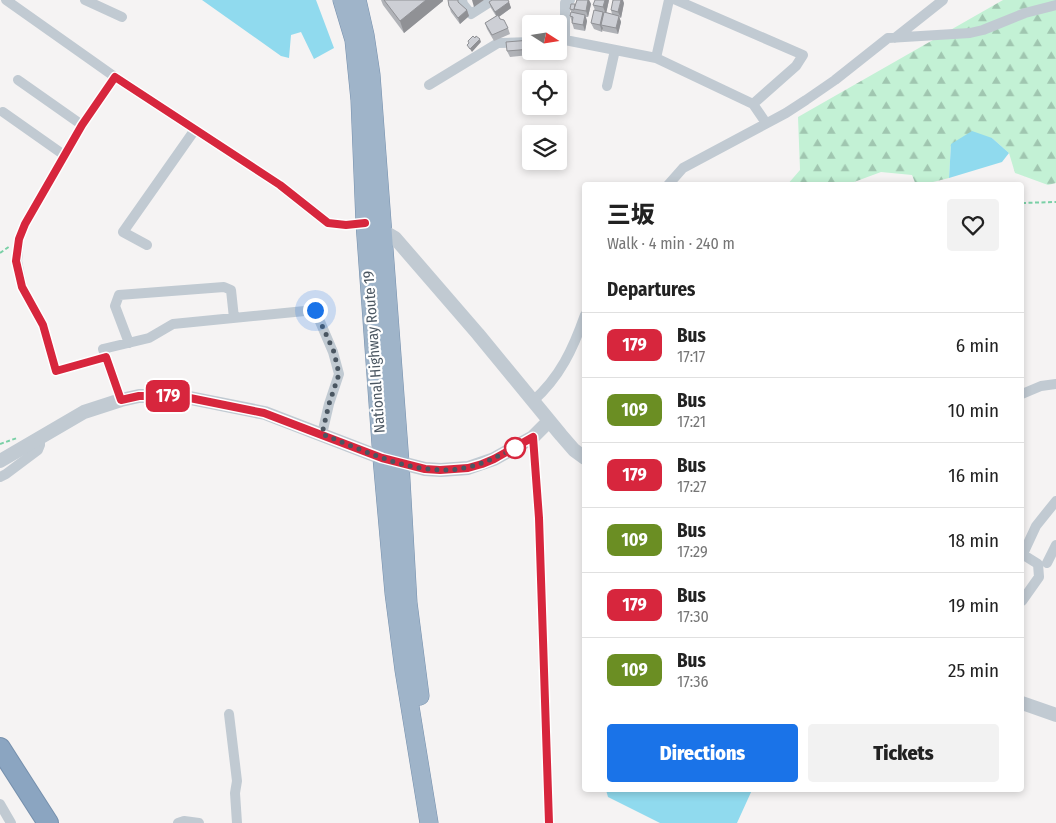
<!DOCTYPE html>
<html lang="en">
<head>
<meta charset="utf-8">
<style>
	body { margin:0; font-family:"Fira Sans Condensed","Noto Sans JP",sans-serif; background:#f2f2f2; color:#222; height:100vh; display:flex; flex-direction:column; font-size:19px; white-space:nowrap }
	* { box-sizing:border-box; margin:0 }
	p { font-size:16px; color:#767676 }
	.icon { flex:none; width:28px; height:28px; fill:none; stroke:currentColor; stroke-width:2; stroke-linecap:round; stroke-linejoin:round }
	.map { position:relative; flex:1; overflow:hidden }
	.drawer { position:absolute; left:582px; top:182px; width:442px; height:610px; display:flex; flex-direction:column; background:#fff; border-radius:5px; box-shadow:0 2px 8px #0003 }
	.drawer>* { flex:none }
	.badge { padding:0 10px; border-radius:8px; font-size:18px; line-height:32px }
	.needle { width:32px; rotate:102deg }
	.fabs { position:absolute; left:522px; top:15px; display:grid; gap:10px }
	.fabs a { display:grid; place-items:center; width:45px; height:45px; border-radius:5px; background:#fff; box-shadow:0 2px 8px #0003; font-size:25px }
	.you { position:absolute; width:25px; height:25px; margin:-12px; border:4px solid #fff; border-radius:50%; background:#1a73e8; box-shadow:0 0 0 8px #1a73e833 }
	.map>.badge { position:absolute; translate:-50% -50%; box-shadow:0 0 0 2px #fff }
	h2 { padding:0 25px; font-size:19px; line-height:45px }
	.round { display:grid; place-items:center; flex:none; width:52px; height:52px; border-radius:5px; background:#f2f2f2 }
	.head { display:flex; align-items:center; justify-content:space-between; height:85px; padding:0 25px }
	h1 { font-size:24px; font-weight:800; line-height:38px }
	.cta { display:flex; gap:10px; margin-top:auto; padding:10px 25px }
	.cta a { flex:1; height:58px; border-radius:5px; background:#1a73e8; color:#fff; font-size:20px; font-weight:800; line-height:58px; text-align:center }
	.cta a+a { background:#f2f2f2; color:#222 }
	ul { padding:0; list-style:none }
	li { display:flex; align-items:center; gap:15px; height:65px; padding:0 25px; border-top:1px solid #e0e0e0 }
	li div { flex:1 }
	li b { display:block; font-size:19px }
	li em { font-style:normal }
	li .badge { min-width:55px; font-weight:700; text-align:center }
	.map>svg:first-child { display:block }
	.forest { fill:url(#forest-firs) }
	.water { fill:#90daee }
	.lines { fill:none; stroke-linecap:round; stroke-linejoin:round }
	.trunk-casing { stroke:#7690ad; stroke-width:19 }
	.motorway-casing { stroke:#7690ad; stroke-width:22 }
	.path { stroke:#7ad0a6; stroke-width:2; stroke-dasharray:4 2.5; stroke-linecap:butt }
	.minor { stroke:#c1cad2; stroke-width:10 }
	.tertiary { stroke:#c1cad2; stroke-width:14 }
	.trunk { stroke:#9fb4c9; stroke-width:18 }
	.motorway { stroke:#8ba5c1; stroke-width:20 }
	.wall { fill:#b0b2b7 }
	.shaded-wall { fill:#909195 }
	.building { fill:#cdcfd5; stroke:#909195 }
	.line-casing { stroke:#fff; stroke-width:11 }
	.line { stroke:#d7263d; stroke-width:8 }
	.walk { stroke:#4a5661; stroke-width:5; stroke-dasharray:0 9 }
	.stop-dot { fill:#fff; stroke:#d7263d; stroke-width:2.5 }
	.labels { text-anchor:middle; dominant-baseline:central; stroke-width:4.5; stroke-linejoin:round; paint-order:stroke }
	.street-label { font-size:15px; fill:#4a5661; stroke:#fff }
</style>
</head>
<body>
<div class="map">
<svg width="1056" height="823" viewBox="0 0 1056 823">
	<defs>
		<pattern id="forest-firs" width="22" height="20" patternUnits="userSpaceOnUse" patternTransform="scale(1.25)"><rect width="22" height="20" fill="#c3f1d5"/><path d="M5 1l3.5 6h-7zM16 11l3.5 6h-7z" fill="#a0c6b0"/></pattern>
	</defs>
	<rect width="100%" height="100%" fill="#f5f3f3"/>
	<path class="forest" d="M1003,0H1056V183L1048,185L1015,173L1009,153L992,138L951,144L949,178L921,185H916L912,175L881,172L846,185H787L800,170L798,117Z"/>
	<path class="water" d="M202,0H316L334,48L314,59L301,32L291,35L289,58L281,56Z
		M972,131L992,138L1009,153L1002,162L949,178L951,144Z
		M606,790H752L737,823H660L608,797Z"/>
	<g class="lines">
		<defs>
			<path id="trunk" d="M342,0L354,40L360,100L365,223L382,458L394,593L404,670L429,823
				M357,0L365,35L371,75L400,463L408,603L420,696"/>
			<path id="motorway" d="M0,748L48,823"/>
		</defs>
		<use href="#trunk" class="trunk-casing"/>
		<use href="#motorway" class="motorway-casing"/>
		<path class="path" d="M1022,203L1056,202
			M0,253L10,246
			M0,444L17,438"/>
		<path class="minor" d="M6,0L115,77L280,185L328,223L346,225L365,223
			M85,0L122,17
			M462,0L463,4L471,14L493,0
			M570,0L565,3V40L656,58
			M669,0L656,58L753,104L766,123
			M676,0L803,55L796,66L753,104
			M895,38L943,0
			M18,80L82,125
			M429,85L498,43L531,42
			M607,86L615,50
			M3,112L64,155
			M668,185L683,168L786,113L806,100L835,80L888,38L970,33L983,30L1025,13L1056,5
			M147,245L123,232L194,131
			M129,343L115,306L119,295L224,287L231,290L234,318
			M106,357L56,371L43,325L22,287L17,261L19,239L25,224L82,125L115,77
			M1022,394L1041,386L1056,384
			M121,400L103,349L149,338L173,324L315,310L333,352L339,374L329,404L322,434
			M533,401C560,377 573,349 585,315
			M533,437L539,518L549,823
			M0,477L6,474L38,450L40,445V439
			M1022,554L1038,564L1039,577L1022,601
			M1023,554L1036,526L1056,501
			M1047,563L1056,545
			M229,714L237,781L235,793L237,823
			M0,804L11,823
			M178,823L184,821L199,823"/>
		<path class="tertiary" d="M383,231L395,238L478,334L561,435L574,450L585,458
			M0,461L84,412L121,400L139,396H180L265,413L382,458L425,469L441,470L468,468L494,459L533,437L549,421
			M1022,703L1056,715"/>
		<use href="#trunk" class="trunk"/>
		<use href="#motorway" class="motorway"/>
	</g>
	<path class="wall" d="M381,0H443V1L404,33L383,5Z
		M577,0H589L591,4L588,17H586L587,21L585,31L574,29L570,16L571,12L570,9L575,5Z
		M609,0L606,13L612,14L611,10L624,3L621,18L619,17L621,22L618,34L603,31V28L602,32L594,29L591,23L595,10L593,5Z
		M489,2H509L511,8L499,17L508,28L510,34L494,41L487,29L485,23L496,16L491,8Z
		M460,4L467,10L469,16L460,24L451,12L449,6Z
		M531,40V51H539V54L510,57L507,51Z"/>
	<path class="shaded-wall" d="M426,0H443V1L404,33L400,21Z
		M472,0H484L474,7Z
		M588,0H589L591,4L588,17L586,11Z
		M605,0H609L606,14L603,7Z
		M621,0H623L624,3L621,18L618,12Z
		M509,2L511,8L497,18L495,12Z
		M467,10L469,16L460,24L458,18Z
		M603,12L605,18L601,25L603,28L602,32L600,25Z
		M585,15L587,21L585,31L583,25Z
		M619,16L621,22L618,34L616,28Z
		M480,39L481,42L472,52L470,49Z"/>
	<path class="building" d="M384,0H426L400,21Z
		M448,0H458V2L467,10L458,18L449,6Z
		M492,0H508L509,2L495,12L489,2Z
		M577,0H588L586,11L574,9Z
		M595,0H605L603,7L593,5Z
		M613,0H621L618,12L611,10Z
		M571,4H575L574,10L570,9Z
		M594,10L603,12L600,25L591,23Z
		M571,12L585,15L583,25L572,23L573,17L570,16Z
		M604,12L619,16L616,28L601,25Z
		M498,15L500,19L504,20L508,28L492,35L485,23Z
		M473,36L475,38L476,36L480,39L470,49L467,45L469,43L468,41Z
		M531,40V49L507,51L506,42Z"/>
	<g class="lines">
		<defs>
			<path id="line" d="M365,223L346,225L328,223L280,185L115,77L82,125L25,224L19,239L16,261L22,287L43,325L56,371L106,357L121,400L139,396H180L264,413L382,458L425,469L440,470L468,468L482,464L494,459L533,437L539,518L549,823"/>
		</defs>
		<use href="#line" class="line-casing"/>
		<use href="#line" class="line"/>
		<path class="walk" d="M315,310L334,352L339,374L329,404L322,434C368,452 419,479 469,467C486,463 500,455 515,448"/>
	</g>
	<circle class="stop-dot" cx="515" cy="448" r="10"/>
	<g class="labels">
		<g class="street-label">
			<text transform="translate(374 352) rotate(-94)">National Highway Route 19</text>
		</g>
	</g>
</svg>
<div class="fabs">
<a><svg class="needle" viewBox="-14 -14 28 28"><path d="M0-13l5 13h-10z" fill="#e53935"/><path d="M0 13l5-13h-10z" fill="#767676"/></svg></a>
<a><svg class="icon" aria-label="locate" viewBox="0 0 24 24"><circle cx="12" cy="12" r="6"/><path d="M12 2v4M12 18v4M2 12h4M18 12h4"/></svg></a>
<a><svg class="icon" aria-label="layers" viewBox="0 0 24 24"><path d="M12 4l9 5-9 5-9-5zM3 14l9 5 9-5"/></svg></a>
</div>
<div class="you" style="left:315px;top:310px"></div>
<b class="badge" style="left:168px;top:396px;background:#d7263d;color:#fff">179</b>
<section class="drawer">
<div class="head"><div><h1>三坂</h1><p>Walk · 4 min · 240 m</p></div><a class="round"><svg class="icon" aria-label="heart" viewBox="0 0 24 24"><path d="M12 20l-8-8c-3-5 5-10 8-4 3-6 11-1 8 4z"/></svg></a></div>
<h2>Departures</h2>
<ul>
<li><span class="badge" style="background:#d7263d;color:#fff">179</span><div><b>Bus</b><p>17:17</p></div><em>6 min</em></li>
<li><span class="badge" style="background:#6b8e23;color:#fff">109</span><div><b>Bus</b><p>17:21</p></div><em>10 min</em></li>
<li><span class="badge" style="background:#d7263d;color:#fff">179</span><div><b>Bus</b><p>17:27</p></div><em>16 min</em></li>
<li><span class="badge" style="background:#6b8e23;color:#fff">109</span><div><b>Bus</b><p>17:29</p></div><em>18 min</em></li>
<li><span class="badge" style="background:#d7263d;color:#fff">179</span><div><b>Bus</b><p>17:30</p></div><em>19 min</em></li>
<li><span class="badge" style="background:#6b8e23;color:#fff">109</span><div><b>Bus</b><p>17:36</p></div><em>25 min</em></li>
</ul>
<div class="cta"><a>Directions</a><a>Tickets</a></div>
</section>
</div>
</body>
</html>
